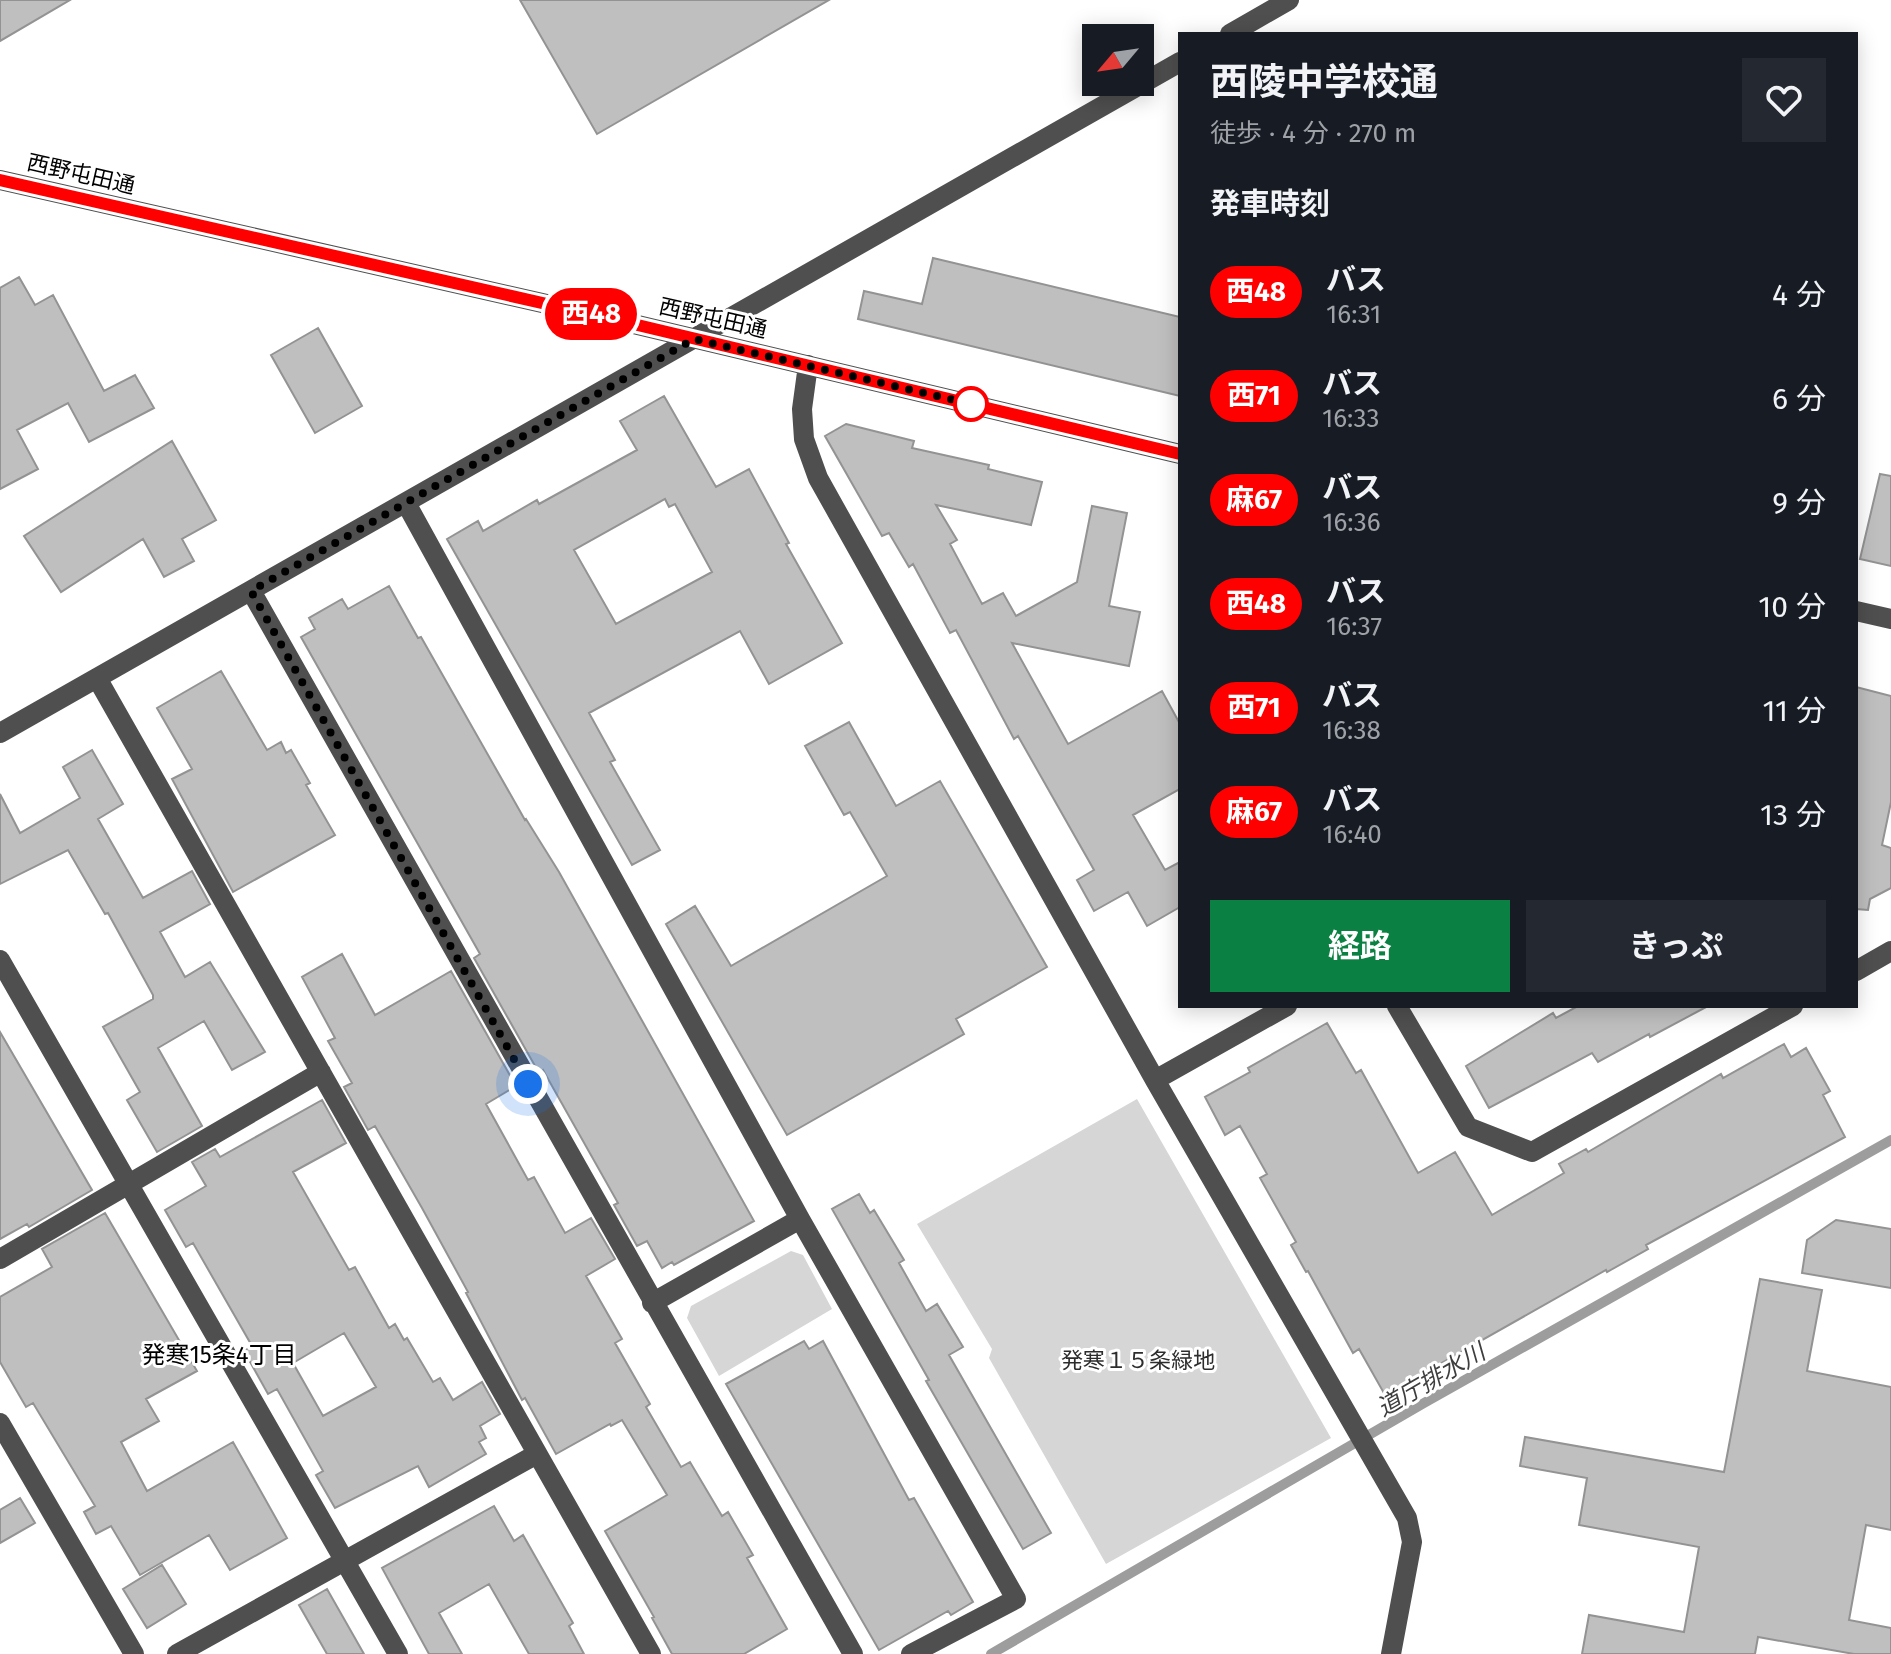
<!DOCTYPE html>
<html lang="ja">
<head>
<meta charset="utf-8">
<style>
	body { margin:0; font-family:"Fira Sans","Noto Sans JP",sans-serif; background:#242831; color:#f1f3f6; height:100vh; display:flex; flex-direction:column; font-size:30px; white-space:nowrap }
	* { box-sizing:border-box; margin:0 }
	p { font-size:26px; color:#9ea1a6 }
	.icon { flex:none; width:44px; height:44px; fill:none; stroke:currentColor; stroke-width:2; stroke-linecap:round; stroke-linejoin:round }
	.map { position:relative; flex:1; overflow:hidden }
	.drawer { position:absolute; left:1178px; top:32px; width:680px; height:976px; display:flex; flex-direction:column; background:#171b24; border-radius:0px; box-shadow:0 4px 20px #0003 }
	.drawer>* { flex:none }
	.badge { padding:0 16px; border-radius:26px; font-size:28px; line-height:52px }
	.needle { width:52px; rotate:241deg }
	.tools { position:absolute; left:1082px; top:24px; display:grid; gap:16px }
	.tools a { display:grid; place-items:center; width:72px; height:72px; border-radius:0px; background:#171b24; box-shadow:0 4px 20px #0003; font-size:40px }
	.you { position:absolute; width:40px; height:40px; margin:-20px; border:6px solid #fff; border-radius:50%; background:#1a73e8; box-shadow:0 0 0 12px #1a73e833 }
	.map>.badge { position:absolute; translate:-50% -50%; box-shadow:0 0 0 4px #fff }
	h2 { padding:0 32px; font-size:30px; line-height:72px }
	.round { display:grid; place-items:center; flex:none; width:84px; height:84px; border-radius:0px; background:#242831 }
	.summary { display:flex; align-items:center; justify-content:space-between; height:136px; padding:0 32px }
	h1 { font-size:38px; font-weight:700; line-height:60px }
	.primary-button { display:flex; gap:16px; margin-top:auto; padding:16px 32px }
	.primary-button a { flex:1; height:92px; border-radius:0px; background:#0b8043; color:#fff; font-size:32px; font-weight:700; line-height:92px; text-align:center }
	.primary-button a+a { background:#242831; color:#f1f3f6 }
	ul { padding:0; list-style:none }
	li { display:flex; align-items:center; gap:24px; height:104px; padding:0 32px }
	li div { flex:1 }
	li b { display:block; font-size:30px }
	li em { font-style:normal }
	li .badge { min-width:88px; font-weight:700; text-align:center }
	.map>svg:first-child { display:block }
	.green { fill:#d6d6d6 }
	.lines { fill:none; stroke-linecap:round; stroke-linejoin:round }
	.stream { stroke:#9d9d9d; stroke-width:10 }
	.building { fill:#bfbfbf; stroke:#939393; stroke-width:2; fill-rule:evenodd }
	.minor { stroke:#4f4f4f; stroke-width:20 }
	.line-casing { stroke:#fff; stroke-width:18 }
	.line { stroke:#f00; stroke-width:12 }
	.walk { stroke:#000; stroke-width:8; stroke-dasharray:0 14.4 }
	.stop-dot { fill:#fff; stroke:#f00; stroke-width:4 }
	.labels { text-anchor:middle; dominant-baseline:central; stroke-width:6; stroke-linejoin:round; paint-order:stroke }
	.street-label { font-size:22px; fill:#000; stroke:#fff }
	.park-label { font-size:22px; fill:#2d2d2d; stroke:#fff }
	.neighbourhood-label { font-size:24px; fill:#000; stroke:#fff }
	.water-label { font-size:24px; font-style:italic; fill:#3e3e3e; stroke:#fff }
</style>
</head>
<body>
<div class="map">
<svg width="1891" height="1654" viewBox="0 0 1891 1654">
	<rect width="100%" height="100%" fill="#fff"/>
	<path class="green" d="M1137,1099L1331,1438L1106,1564L989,1358L992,1349L917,1224Z
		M791,1251L803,1255L832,1309L719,1376L687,1318L691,1306Z"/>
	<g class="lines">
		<path class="stream" d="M991,1654L1424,1403L1891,1140"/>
	</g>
	<path class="building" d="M0,0H70L0,41Z
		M520,0H829L597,134Z
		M933,258L1180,317V396L858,319L864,291L922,304Z
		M19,277L35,305L53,295L104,391L135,375L154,408L89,442L68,403L17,430L38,469L0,489V288Z
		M318,328L362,406L315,433L271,355Z
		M664,396L716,487L749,469L789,543L786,544L842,643L769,684L740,631L589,713L615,760L610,762L660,850L632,865L447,539L478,521L483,531L537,500L539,504L637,450L620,421ZM665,499L669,507L675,504L712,572L616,624L574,550Z
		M846,424L914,441L912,448L989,465L988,469L1042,482L1031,525L936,505L957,540L950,544L982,604L1003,593L1016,616L1077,582L1092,506L1127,513L1109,606L1140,612L1129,666L1012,643L1068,744L1162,691L1180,724V789L1133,815L1165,870L1180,862V907L1147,926L1128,892L1094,911L1077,880L1094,870L1018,736L1014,739L956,630L950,633L913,564L909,567L889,533L882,536L825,436Z
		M172,441L216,520L182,539L194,561L164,577L143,539L61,592L24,536Z
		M1880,474L1891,476V566L1860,559Z
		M389,586L418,638L421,637L525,820L526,819L559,872L754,1221L674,1265L672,1262L662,1268L647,1241L637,1246L614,1205L618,1203L543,1070L539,1073L474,958L480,954L301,637L315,629L309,618L342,599L348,609Z
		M221,671L267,750L281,742L286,753L291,750L310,783L306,785L335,835L233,892L172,779L192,769L157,708Z
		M1856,687L1891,696V802L1882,845L1891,848V888L1870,899L1868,910L1856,909Z
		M849,722L896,806L940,781L1047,967L956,1019L964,1034L787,1135L666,924L695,906L731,966L887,876L850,812L844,815L805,746Z
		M92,750L123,804L98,819L143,898L192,871L210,904L160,932L185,977L210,962L265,1052L232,1070L204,1021L158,1048L202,1126L157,1152L127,1100L140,1092L103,1027L153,999V995L108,913L105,914L68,850L0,884V794L20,833L80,798L63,767Z
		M342,954L375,1015L451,971L516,1086L486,1104L528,1180L534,1177L565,1233L591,1218L615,1259L586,1276L622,1339L615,1343L650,1404L646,1407L681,1467L690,1462L722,1516L728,1512L753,1555L747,1558L787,1629L744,1654H672L652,1618L654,1617L605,1531L667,1495L622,1420L611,1426L610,1424L556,1454L525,1398L522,1400L466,1293L468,1292L422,1208L375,1126L368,1130L344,1087L352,1083L328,1041L335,1038L302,977Z
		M1578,1006H1708L1650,1037L1649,1034L1598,1062L1592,1053L1489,1108L1466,1066L1553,1013L1556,1018Z
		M1327,1023L1356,1073L1361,1070L1418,1173L1455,1152L1492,1215L1564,1173L1559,1164L1586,1149L1588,1152L1721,1074L1723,1078L1784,1044L1791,1057L1806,1048L1830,1091L1823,1095L1845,1137L1646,1245L1648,1249L1607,1272L1606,1270L1385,1395L1359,1349L1353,1353L1308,1271L1306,1272L1291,1245L1296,1242L1260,1178L1267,1174L1240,1126L1225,1135L1205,1097L1250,1072L1248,1068Z
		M0,1032L92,1190L29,1227L27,1224L0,1239Z
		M322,1100L346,1143L293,1172L349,1270L355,1267L389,1328L395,1324L404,1340L407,1338L433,1382L440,1378L453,1400L482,1382L500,1414L480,1426L486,1438L479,1442L486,1454L429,1487L418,1466L335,1508L316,1475L323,1471L277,1389L268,1394L244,1351L252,1346L193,1243L186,1247L165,1210L206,1186L192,1162L215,1149L220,1157ZM344,1333L376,1387L323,1416L293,1363Z
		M859,1194L870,1213L874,1210L904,1260L899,1263L926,1311L937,1304L963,1347L949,1355L1051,1533L1023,1549L926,1381L929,1380L832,1209Z
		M105,1213L197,1371L146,1399L159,1421L121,1442L147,1491L233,1442L287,1538L230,1570L209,1535L140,1575L111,1526L96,1534L84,1512L95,1506L33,1403L26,1407L0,1362V1297L52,1267L42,1249Z
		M1836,1220L1891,1229V1288L1802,1273L1807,1240Z
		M1760,1279L1822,1290L1807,1371L1891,1387V1530L1866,1525L1849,1620L1891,1628V1654H1854L1758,1637L1755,1654H1582L1589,1615L1684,1632L1699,1547L1579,1525L1587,1478L1520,1466L1525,1437L1724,1472Z
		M804,1341L809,1349L823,1341L909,1500L914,1498L973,1602L951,1615L948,1611L879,1650L726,1384Z
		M20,1498L35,1523L0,1543V1510Z
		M494,1506L514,1541L523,1535L573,1623L569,1626L584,1654H529L489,1584L439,1613L462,1654H429L382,1568Z
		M162,1565L186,1604L147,1628L123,1589Z
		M327,1589L364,1654H327L299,1605Z"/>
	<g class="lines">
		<path class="minor" d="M1230,34L1289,0
			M0,180L604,317L1180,454
			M808,365L802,409L804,439L818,478L1155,1080L1407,1518L1412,1542L1391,1654
			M406,503L800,1219L1016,1599L911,1654
			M251,591L853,1654
			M1856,611L1891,619
			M97,678L651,1654
			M0,733L1180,62
			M0,960L398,1654
			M1856,971L1891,951
			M1397,1006L1468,1127L1532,1152L1793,1006
			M1155,1080L1287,1006
			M0,1259L321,1072
			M652,1303L800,1219
			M0,1423L134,1654
			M177,1654L537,1454"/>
	</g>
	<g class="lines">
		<defs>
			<path id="line" d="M0,180L604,317L1180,454"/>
		</defs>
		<use href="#line" class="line-casing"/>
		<use href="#line" class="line"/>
		<path class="walk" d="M528,1084L251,591L694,339L971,404"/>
	</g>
	<circle class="stop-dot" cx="971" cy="404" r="16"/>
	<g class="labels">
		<g class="street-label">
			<text transform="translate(81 174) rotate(13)">西野屯田通</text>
			<text transform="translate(713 318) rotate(13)">西野屯田通</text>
		</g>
		<g class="park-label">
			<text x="1138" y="1360">発寒１５条緑地</text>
		</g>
		<g class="neighbourhood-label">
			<text x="219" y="1355">発寒15条4丁目</text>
		</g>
		<g class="water-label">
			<text transform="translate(1431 1380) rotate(-30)">道庁排水川</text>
		</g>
	</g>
</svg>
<div class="tools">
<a><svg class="needle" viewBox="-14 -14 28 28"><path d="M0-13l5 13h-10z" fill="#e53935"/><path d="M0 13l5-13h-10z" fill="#9ea1a6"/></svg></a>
</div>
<div class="you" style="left:528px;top:1084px"></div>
<b class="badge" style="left:591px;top:314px;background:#f00;color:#fff">西48</b>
<section class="drawer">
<div class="summary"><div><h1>西陵中学校通</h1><p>徒歩 · 4 分 · 270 m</p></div><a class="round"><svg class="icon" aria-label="heart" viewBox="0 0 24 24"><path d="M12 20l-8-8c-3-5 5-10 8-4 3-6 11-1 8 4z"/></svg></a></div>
<h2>発車時刻</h2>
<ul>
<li><span class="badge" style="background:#f00;color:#fff">西48</span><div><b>バス</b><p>16:31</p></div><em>4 分</em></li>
<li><span class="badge" style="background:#f00;color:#fff">西71</span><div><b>バス</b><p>16:33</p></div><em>6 分</em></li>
<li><span class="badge" style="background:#f00;color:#fff">麻67</span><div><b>バス</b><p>16:36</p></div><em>9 分</em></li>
<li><span class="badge" style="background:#f00;color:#fff">西48</span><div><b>バス</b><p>16:37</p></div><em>10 分</em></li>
<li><span class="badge" style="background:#f00;color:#fff">西71</span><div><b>バス</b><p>16:38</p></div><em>11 分</em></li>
<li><span class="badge" style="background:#f00;color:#fff">麻67</span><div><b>バス</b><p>16:40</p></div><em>13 分</em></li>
</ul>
<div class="primary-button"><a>経路</a><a>きっぷ</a></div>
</section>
</div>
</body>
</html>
